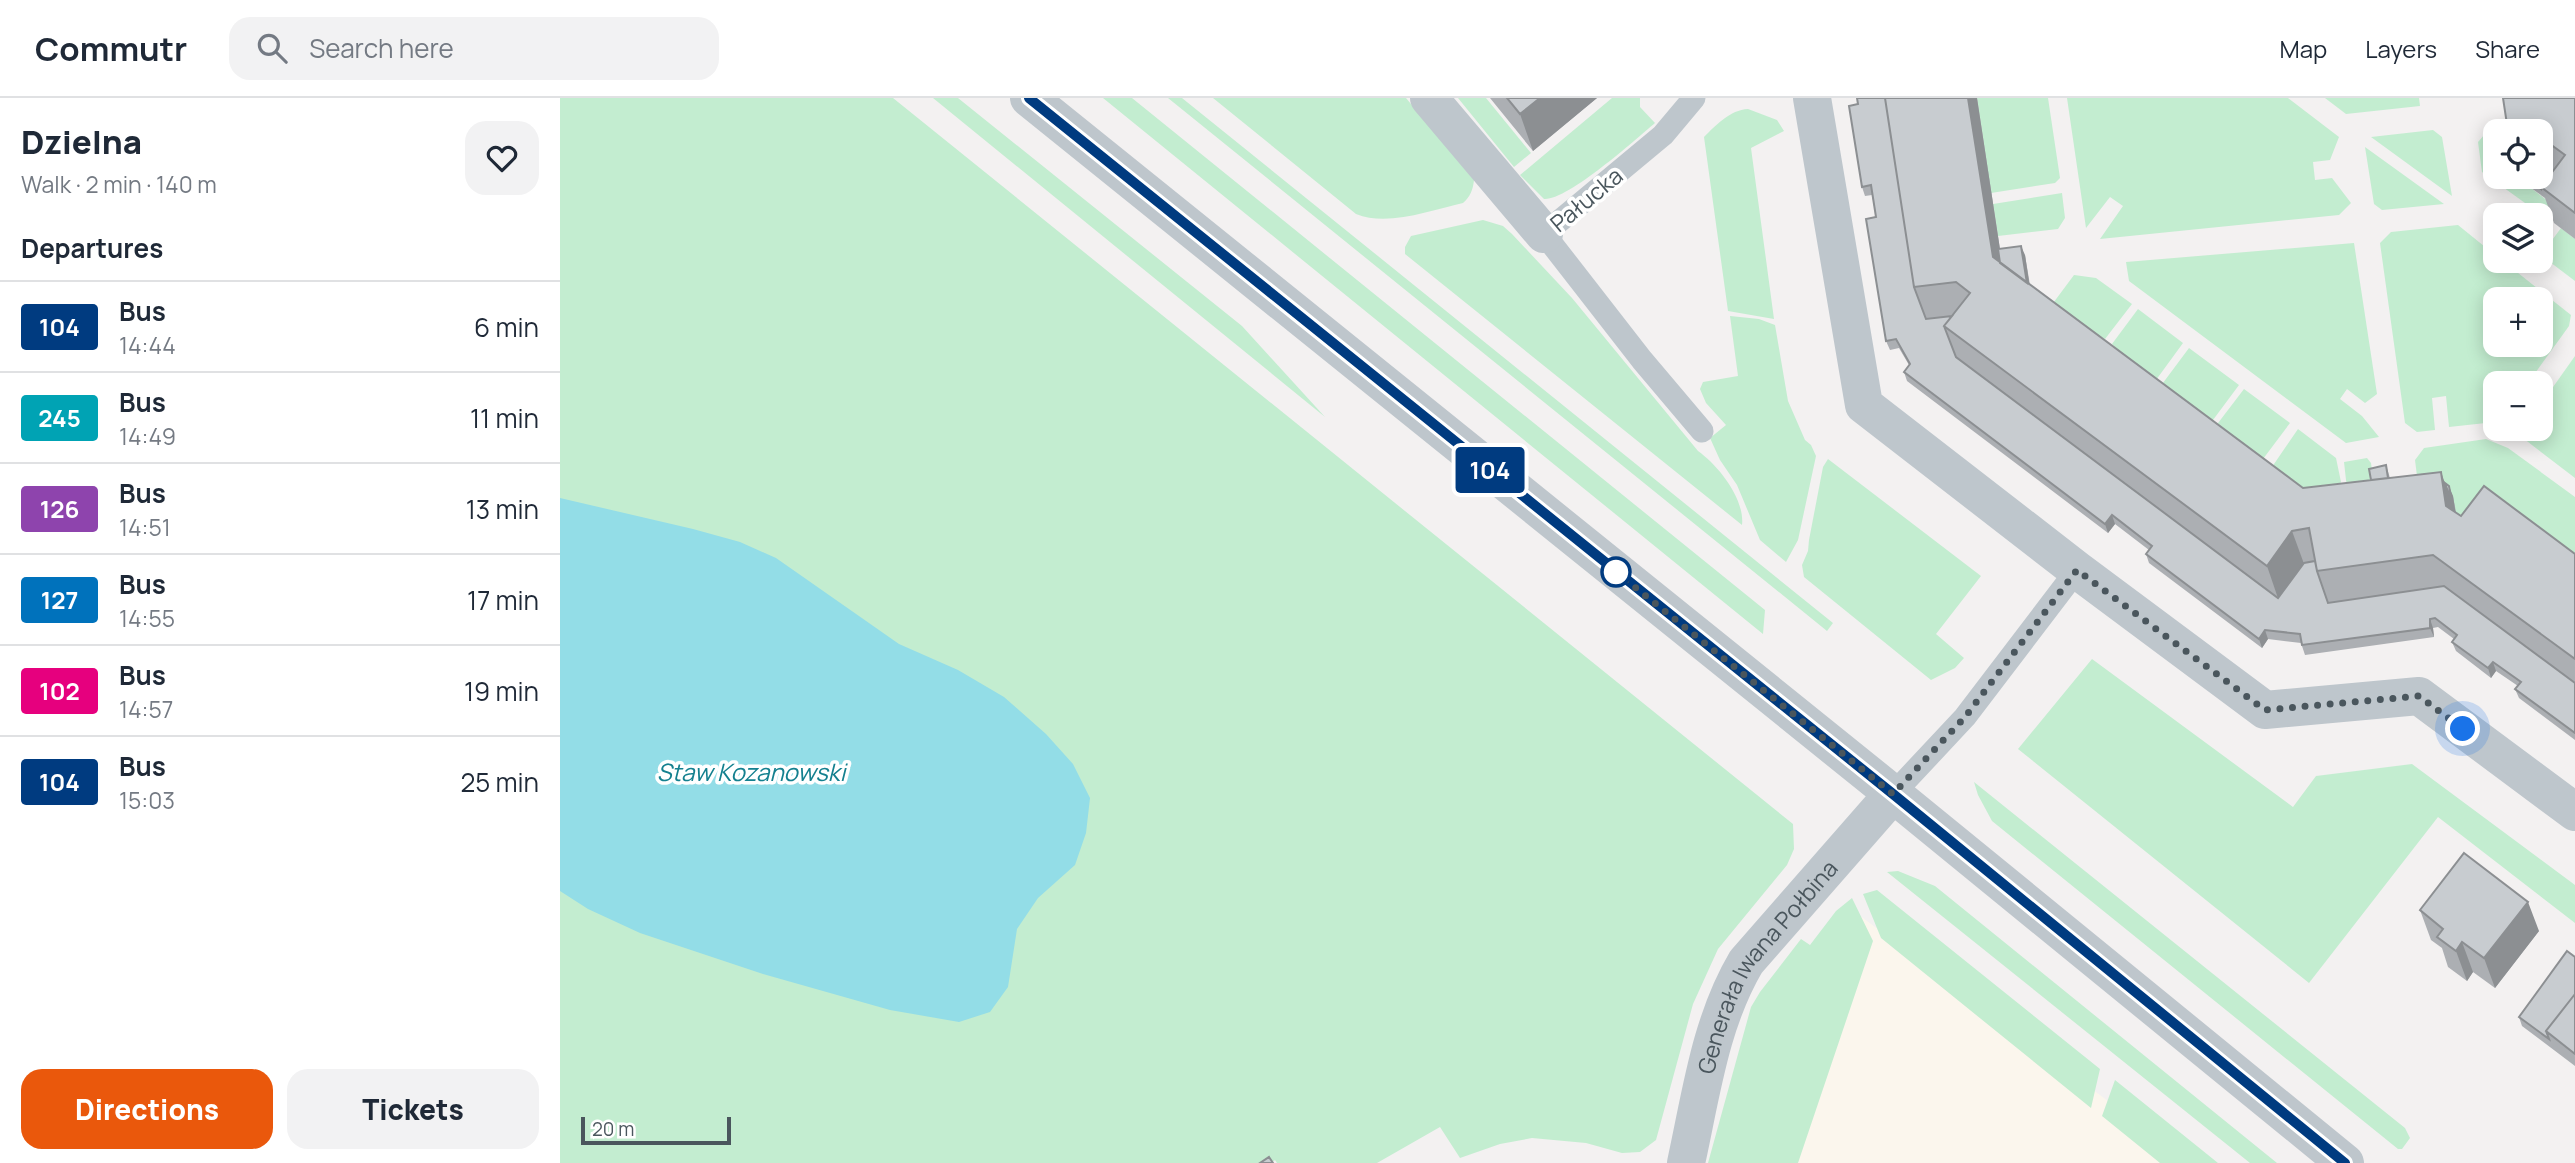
<!DOCTYPE html>
<html lang="en">
<head>
<meta charset="utf-8">
<style>
	body { margin:0; font-family:Manrope,sans-serif; background:#f2f2f3; color:#1f2937; height:100vh; display:flex; flex-direction:column; font-size:26px; white-space:nowrap }
	* { box-sizing:border-box; margin:0 }
	p { font-size:23px; color:#747a83 }
	.icon { flex:none; width:38px; height:38px; fill:none; stroke:currentColor; stroke-width:2; stroke-linecap:round; stroke-linejoin:round }
	.map { position:relative; flex:1; overflow:hidden }
	.drawer { display:flex; flex-direction:column; background:#fff; width:560px }
	.drawer>* { flex:none }
	.badge { padding:0 14px; border-radius:5px; font-size:24px; line-height:46px }
	.tools { position:absolute; left:1923px; top:21px; display:grid; gap:14px }
	.tools a { display:grid; place-items:center; width:70px; height:70px; border-radius:14px; background:#fff; box-shadow:0 4px 18px #0003; font-size:35px }
	.scale { position:absolute; left:21px; bottom:18px; width:150px; box-sizing:border-box; padding-left:7px; border:4px solid #4a565d; border-top:0; font-size:19px; line-height:24px; white-space:nowrap; color:#4a565d; -webkit-text-stroke:5px #fff; paint-order:stroke }
	.you { position:absolute; width:35px; height:35px; margin:-18px; border:5px solid #fff; border-radius:50%; background:#1a73e8; box-shadow:0 0 0 10px #1a73e833 }
	.map>.badge { position:absolute; translate:-50% -50%; box-shadow:0 0 0 4px #fff }
	h2 { padding:0 21px; font-size:26px; line-height:63px }
	.round { display:grid; place-items:center; flex:none; width:74px; height:74px; border-radius:21px; background:#f2f2f3 }
	.summary { display:flex; align-items:center; justify-content:space-between; height:119px; padding:0 21px }
	h1 { font-size:33px; font-weight:800; line-height:52px }
	.action { display:flex; gap:14px; margin-top:auto; padding:14px 21px }
	.action a { flex:1; height:80px; border-radius:21px; background:#ea580c; color:#fff; font-size:28px; font-weight:800; line-height:80px; text-align:center }
	.action a+a { background:#f2f2f3; color:#1f2937 }
	ul { padding:0; list-style:none }
	li { display:flex; align-items:center; gap:21px; height:91px; padding:0 21px; border-top:2px solid #e0e1e3 }
	li div { flex:1 }
	li b { display:block; font-size:26px }
	li em { font-style:normal }
	li .badge { min-width:77px; font-weight:700; text-align:center }
	header { display:flex; align-items:center; gap:42px; box-sizing:border-box; height:98px; padding:0 35px; background:#fff; border-bottom:2px solid #e0e1e3 }
	header strong { font-size:33px }
	nav { display:flex; gap:38px; margin-inline-start:auto; font-size:24px }
	.search { width:490px; height:63px; background:#f2f2f3; display:flex; align-items:center; gap:18px; box-sizing:border-box; padding:0 24px; border-radius:21px; color:#747a83; font-size:26px }
	main { display:flex; flex:1; min-height:0 }
	.map>svg:first-child { display:block }
	.commercial { fill:#fbf6ed }
	.green { fill:#c3edd0; fill-rule:evenodd }
	.water { fill:#93dde7 }
	.lines { fill:none; stroke-linecap:round; stroke-linejoin:round }
	.lane { stroke:#bec6cc; stroke-width:23 }
	.street { stroke:#bec6cc; stroke-width:38 }
	.wall { fill:#acafb3 }
	.shaded-wall { fill:#8c8f92 }
	.building { fill:#c8ccd0; stroke:#8c8f92; stroke-width:2 }
	.line-casing { stroke:#fff; stroke-width:16 }
	.line { stroke:#003b80; stroke-width:10 }
	.walk { stroke:#4a565d; stroke-width:7; stroke-dasharray:0 12.6 }
	.stop-dot { fill:#fff; stroke:#003b80; stroke-width:3.5 }
	.labels { text-anchor:middle; dominant-baseline:central; stroke-width:7; stroke-linejoin:round; paint-order:stroke }
	.street-label { font-size:23px; fill:#4a565d; stroke:#fff }
	.water-label { font-size:24px; font-style:italic; fill:#14808f; stroke:#fff }
</style>
</head>
<body>
<header>
<strong>Commutr</strong>
<div class="search"><svg class="icon" aria-label="search" viewBox="0 0 24 24"><circle cx="10" cy="10" r="6"/><path d="M15 15l6 6"/></svg>Search here</div>
<nav><a>Map</a><a>Layers</a><a>Share</a></nav>
</header>
<main>
<section class="drawer">
<div class="summary"><div><h1>Dzielna</h1><p>Walk · 2 min · 140 m</p></div><a class="round"><svg class="icon" aria-label="heart" viewBox="0 0 24 24"><path d="M12 20l-8-8c-3-5 5-10 8-4 3-6 11-1 8 4z"/></svg></a></div>
<h2>Departures</h2>
<ul>
<li><span class="badge" style="background:#003b80;color:#fff">104</span><div><b>Bus</b><p>14:44</p></div><em>6 min</em></li>
<li><span class="badge" style="background:#00a3b4;color:#fff">245</span><div><b>Bus</b><p>14:49</p></div><em>11 min</em></li>
<li><span class="badge" style="background:#8e44ad;color:#fff">126</span><div><b>Bus</b><p>14:51</p></div><em>13 min</em></li>
<li><span class="badge" style="background:#0072bc;color:#fff">127</span><div><b>Bus</b><p>14:55</p></div><em>17 min</em></li>
<li><span class="badge" style="background:#e6007e;color:#fff">102</span><div><b>Bus</b><p>14:57</p></div><em>19 min</em></li>
<li><span class="badge" style="background:#003b80;color:#fff">104</span><div><b>Bus</b><p>15:03</p></div><em>25 min</em></li>
</ul>
<div class="action"><a>Directions</a><a>Tickets</a></div>
</section>
<div class="map">
<svg width="2015" height="1065" viewBox="0 0 2015 1065">
	<rect width="100%" height="100%" fill="#f3f1f1"/>
	<path class="commercial" d="M1287,808L1631,1065H1197Z"/>
	<path class="green" d="M0,0H333L1233,726L1234,751L1227,767L1158,851L1133,906L1096,1042L1080,1054L1062,1055L1026,1045L972,1040L940,1046L900,1060L880,1029L817,1065H717L715,1062L711,1065H0Z
		M373,0H398L682,228L765,319Z
		M543,0H572L1205,512L1203,536Z
		M608,0H622L1273,525L1267,533Z
		M653,0H846L914,82C913,92 910,99 903,105C871,112 828,129 796,116Z
		M898,0H926L971,55L954,69Z
		M1052,0H1080V9L1095,25C1075,42 1007,103 984,101L960,77Z
		M1417,0H1488L1500,80L1495,85L1431,95Z
		M1507,0H1728L1779,39L1770,62L1753,64L1755,82L1772,80L1791,105L1779,117L1540,141L1563,108L1550,99L1526,130Z
		M1765,0H1859L1860,8L1786,16Z
		M1188,11L1217,22L1224,33L1191,50L1214,221L1168,213L1144,39C1156,27 1170,12 1188,11Z
		M1873,32L1882,39L1892,98L1811,39Z
		M1935,35L1936,79H1962L1964,87H1967L1992,106L1983,118L1922,74L1918,44L1925,36Z
		M1805,49L1884,106L1822,112L1814,106Z
		M1502,95L1505,120L1498,131L1438,138L1433,106Z
		M923,122L943,128L952,136L1012,200L1138,353C1158,367 1185,401 1182,427L845,156V149L851,138Z
		M1898,127L1935,157L1936,163H1943L2011,217L2009,228L1968,285H1936L1935,324L1889,329L1886,298L1872,300L1875,332L1857,334L1845,325L1820,145L1831,134ZM1936,201H1981V247H1936Z
		M2001,130L2015,141V183L1986,161L1984,153Z
		M1794,145L1817,296L1805,305L1787,291L1780,301L1802,318L1819,339L1786,345L1569,183L1566,164Z
		M1514,177L1536,180L1572,206L1545,241L1540,238L1525,258L1479,224Z
		M1578,211L1623,245L1596,282L1541,270L1556,250L1552,246Z
		M1170,218L1199,221L1215,227L1228,303L1245,342L1251,347L1256,358L1238,442L1226,464L1200,442L1177,387L1160,362L1150,340L1166,327L1146,305L1140,291L1143,284L1178,278Z
		M1629,250L1679,287L1650,326L1588,305Z
		M2015,258V380L1959,337L1963,331H1981V306Z
		M1684,291L1730,325L1703,361L1655,329Z
		M1738,331L1776,360L1781,384L1765,406L1699,388Z
		M1926,341L1948,350L2015,399V486L1916,459L1859,394L1855,362L1864,350Z
		M1807,360L1811,365L1813,380L1791,427L1784,364Z
		M1268,361L1421,478L1376,536L1404,560L1395,570L1371,582L1244,479L1242,467L1248,453L1249,442L1263,369Z
		M1532,561L1733,709L1756,678L1852,666L2015,787V825L1878,719L1749,885L1458,651Z
		M1414,684L1845,1030L1850,1040L1842,1051H1838L1432,723L1418,697Z
		M1338,773L1375,788L1717,1065H1690L1327,774Z
		M1317,792L1540,971L1531,1010L1321,840L1303,796Z
		M1292,800L1313,843L1238,1065H1148L1191,909L1200,894L1241,841L1250,847L1276,813Z
		M1555,982L1658,1065H1600L1542,1018Z"/>
	<path class="water" d="M0,400L133,431L180,444L216,460L339,546L398,572L444,599L486,636L513,666L530,700L526,735L515,767L478,800L457,831L448,889L430,914L399,924L330,912L203,876L80,835L28,811L0,793Z"/>
	<g class="lines">
		<path class="lane" d="M1134,0L1103,37L984,136L1082,262L1142,333
			M1333,696L1405,619L1517,472"/>
		<g class="street">
			<path d="M469,0L1333,696L1785,1065"/>
			<path d="M869,0L984,136"/>
			<path d="M1252,0L1304,307L1517,472L1705,612L1859,598L2015,714"/>
			<path id="s1" d="M1126,1065C1141,997 1150,925 1186,864L1333,696"/>
		</g>
	</g>
	<path class="wall" d="M930,0H1037L973,53Z
		M1297,0H1417L1440,151L1465,157L1470,187L1743,390L1811,382L1826,367L1830,380L1885,385L1893,398L1896,414L1901,418L2015,456V642L1959,600L1955,591L1958,588L1936,573L1931,580L1896,553L1892,544L1894,541L1878,529L1873,530L1874,539L1745,557L1741,545L1708,541L1702,550L1589,465L1586,456L1589,452L1555,426L1548,435L1347,283L1344,274L1349,267L1339,250L1330,252L1326,243L1316,119L1312,97L1305,98L1302,89Z
		M2015,0V141L1994,125L1985,100L1967,87L1964,88L1960,79H1981V33Z
		M1860,812L1979,833L1935,890L1913,874L1907,883L1888,869L1882,850L1871,842Z
		M2015,859V968L1962,928L1959,919Z"/>
	<path class="shaded-wall" d="M980,0H1037L973,53L960,16Z
		M1408,0H1417L1446,191L1433,159Z
		M1461,148L1465,157L1471,197L1468,188Z
		M1881,374L1892,405L1889,388L1893,398L1901,449L1886,408Z
		M1552,417L1555,426L1548,435L1545,426Z
		M1732,433L1747,474L1721,509L1707,468Z
		M1870,521L1873,530L1874,539L1870,530Z
		M1705,532L1708,541L1702,550L1699,541Z
		M1933,564L1936,573L1931,580L1928,570Z
		M1968,804L1979,833L1935,890L1924,860Z
		M1902,844L1913,874L1907,883L1896,853Z"/>
	<path class="building" d="M947,0H980L960,16Z
		M1297,0H1325L1354,189L1366,221L1392,218L1384,228L1396,259L1718,500L1744,465L1755,463L1757,473L1768,505L1884,488L2015,585V635L1955,591L1961,584L1933,564L1928,570L1892,544L1897,537L1875,520L1870,521V530L1742,547L1740,536L1705,532L1699,541L1586,456L1592,448L1552,417L1545,426L1344,274L1350,266L1336,241L1326,243L1306,121L1316,119L1311,87L1302,89L1289,8L1298,6Z
		M1325,0H1408L1433,159L1743,390L1881,374L1886,408L1901,418L1924,388L2015,456V561L1873,457L1757,473L1749,430L1732,433L1707,468L1384,228L1410,195L1396,184L1354,189Z
		M1943,0H2015V115L1981,89L2005,57L1990,46L1981,47V33H1948Z
		M1992,74L1981,89V91L1965,79H1981V76Z
		M1461,148L1467,185L1440,165L1438,151Z
		M1826,367L1828,380L1811,382L1809,371Z
		M1885,385L1889,388L1892,405Z
		M1904,755L1968,804L1924,860L1902,844L1896,853L1877,839L1883,831L1860,812Z
		M2007,853L2015,859V896L1986,933L1989,941L1959,919Z
		M2015,896V956L1986,933Z
		M709,1059L713,1065H700Z"/>
	<g class="lines">
		<defs>
			<path id="line" d="M469,0L1333,696L1785,1065"/>
		</defs>
		<use href="#line" class="line-casing"/>
		<use href="#line" class="line"/>
		<path class="walk" d="M1056,474L1333,696L1405,619L1517,472L1705,612L1859,598L1903,631"/>
	</g>
	<circle class="stop-dot" cx="1056" cy="474" r="14"/>
	<g class="labels">
		<g class="street-label">
			<text transform="translate(1026 101) rotate(-40)">Pałucka</text>
			<text stroke="none"><textPath href="#s1" startOffset="217">Generała Iwana Połbina</textPath></text>
		</g>
		<g class="water-label">
			<text x="191" y="673">Staw Kozanowski</text>
		</g>
	</g>
</svg>
<div class="tools">
<a><svg class="icon" aria-label="locate" viewBox="0 0 24 24"><circle cx="12" cy="12" r="6"/><path d="M12 2v4M12 18v4M2 12h4M18 12h4"/></svg></a>
<a><svg class="icon" aria-label="layers" viewBox="0 0 24 24"><path d="M12 4l9 5-9 5-9-5zM3 14l9 5 9-5"/></svg></a>
<a>+</a>
<a>−</a>
</div>
<div class="scale">20 m</div>
<div class="you" style="left:1903px;top:631px"></div>
<b class="badge" style="left:930px;top:372px;background:#003b80;color:#fff">104</b>
</div>
</main>
</body>
</html>
